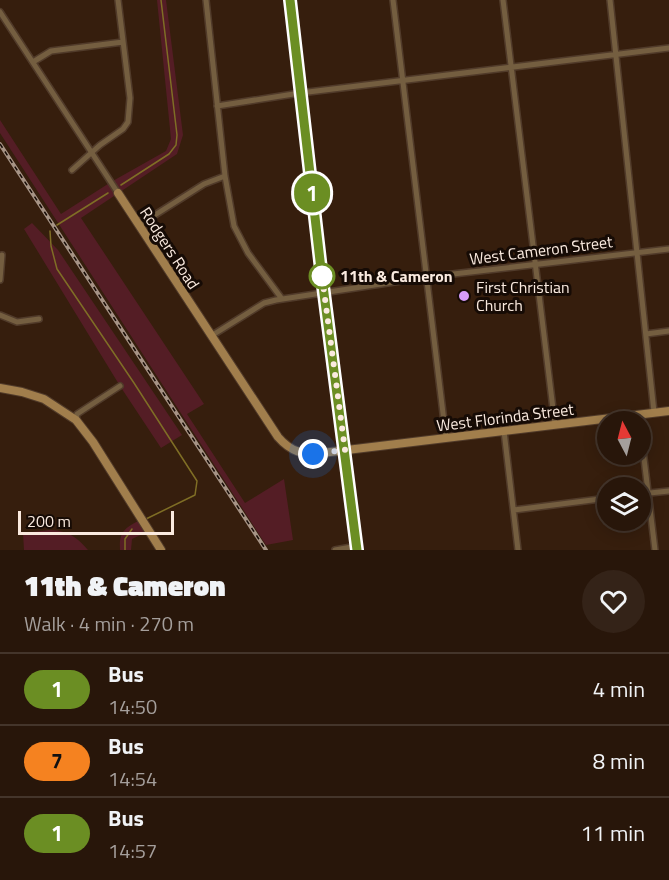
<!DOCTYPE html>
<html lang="en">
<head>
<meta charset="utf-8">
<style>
	body { margin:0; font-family:"Titillium Web",sans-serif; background:#342318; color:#f1f3f6; height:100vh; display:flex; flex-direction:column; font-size:22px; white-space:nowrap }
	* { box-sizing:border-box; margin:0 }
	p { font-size:20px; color:#a59f9c }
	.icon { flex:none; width:33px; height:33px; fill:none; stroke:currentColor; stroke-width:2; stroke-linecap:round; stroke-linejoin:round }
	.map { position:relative; height:550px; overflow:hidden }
	.details { display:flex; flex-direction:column; background:#28160a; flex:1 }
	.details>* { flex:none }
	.badge { padding:0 12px; border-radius:20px; font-size:21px; line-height:39px }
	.needle { width:39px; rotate:353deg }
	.fabs { position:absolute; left:597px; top:411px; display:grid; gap:12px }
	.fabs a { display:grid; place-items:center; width:54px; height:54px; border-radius:50%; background:#28160a; box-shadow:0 3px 15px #0003,0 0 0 2px #44352b; font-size:30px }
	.scale { position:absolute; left:18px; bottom:15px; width:156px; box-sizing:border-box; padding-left:6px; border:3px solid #faeadf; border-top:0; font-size:16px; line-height:21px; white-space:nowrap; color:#faeadf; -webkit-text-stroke:4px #160b05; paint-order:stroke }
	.you { position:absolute; width:30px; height:30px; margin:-15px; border:4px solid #fff; border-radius:50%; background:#1a73e8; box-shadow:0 0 0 9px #1a73e833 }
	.map>.badge { position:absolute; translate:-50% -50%; box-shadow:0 0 0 3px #fff }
	.round { display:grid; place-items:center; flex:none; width:63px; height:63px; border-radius:32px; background:#342318 }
	.summary { display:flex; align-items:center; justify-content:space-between; height:102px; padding:0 24px }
	h1 { font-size:28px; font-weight:800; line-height:45px }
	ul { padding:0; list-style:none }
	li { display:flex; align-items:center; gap:18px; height:72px; padding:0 24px; border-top:2px solid #44352b }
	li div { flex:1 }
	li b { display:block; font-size:22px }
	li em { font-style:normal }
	li .badge { min-width:66px; font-weight:700; text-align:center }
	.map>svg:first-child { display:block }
	.green { fill:#541d25 }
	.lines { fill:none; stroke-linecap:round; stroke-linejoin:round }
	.stream { stroke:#7f6e25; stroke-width:1.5 }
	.street-casing { stroke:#513b2a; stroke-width:8 }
	.secondary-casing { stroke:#513b2a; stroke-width:10 }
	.street { stroke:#745e40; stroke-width:5 }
	.secondary { stroke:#a17e4c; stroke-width:8 }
	.rail-casing { stroke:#a69385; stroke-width:4 }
	.rail { stroke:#160b05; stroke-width:1.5; stroke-dasharray:4.5; stroke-linecap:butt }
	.line-casing { stroke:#fff; stroke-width:14 }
	.line { stroke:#6b8e23; stroke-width:9 }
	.walk { stroke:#faeadf; stroke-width:6; stroke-dasharray:0 10.8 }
	.stop-dot { fill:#fff; stroke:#6b8e23; stroke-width:3 }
	.poi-dot { fill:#d69bfa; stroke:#160b05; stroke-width:2 }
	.labels { text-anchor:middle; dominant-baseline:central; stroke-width:6; stroke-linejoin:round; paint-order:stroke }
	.street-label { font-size:16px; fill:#faeadf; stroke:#160b05 }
	.stop-label { font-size:16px; font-weight:bold; fill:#faeadf; stroke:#160b05; text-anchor:start }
	.poi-label { font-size:16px; fill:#faeadf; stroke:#160b05; text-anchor:start }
</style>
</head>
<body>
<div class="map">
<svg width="669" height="550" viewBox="0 0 669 550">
	<rect width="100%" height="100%" fill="#361e0d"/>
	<path class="green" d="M157,0H166L183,135L177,154L81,218L204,404L187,414L245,503L284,479L293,540L266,545L0,133V120L61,214L111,182L166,151L171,139Z
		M32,223L58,250L182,435L161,448L120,386L24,229Z
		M141,519L149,531L132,539L131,550H120C119,530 125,529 141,519Z
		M51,530C68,531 77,537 88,550H24L23,533Z"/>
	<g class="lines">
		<path class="stream" d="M121,185L169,154L176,145L177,135L161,0
			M57,225L108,193
			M50,231L51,246L57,269L134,383L197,481L195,495L146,519
			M125,550V539L132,529"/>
		<defs>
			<path id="street" d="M206,0L225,176L234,226L248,253L282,299
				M393,0L446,438
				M503,0L555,425
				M610,0L654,412
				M0,12L118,193
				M33,62L51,51L123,42
				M217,106L300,93L669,48
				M72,170L100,145L123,129L128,122L130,98L118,0
				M139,225L204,184L225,176
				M0,280L2,255
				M0,315L17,322L39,319
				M646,334L669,331
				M211,336L264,303L276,300L427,277L669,249
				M76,420L77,414L120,386
				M640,425L655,550
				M504,431L518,550
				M640,494L669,491
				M514,510L608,498
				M335,550L357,546"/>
			<path id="secondary" d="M290,0L324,293L357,550
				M118,193L278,437C291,452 303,455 322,453L669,411
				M0,388L22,392L44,399L76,420L93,442L161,550"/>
		</defs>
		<use href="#street" class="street-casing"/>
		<use href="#secondary" class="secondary-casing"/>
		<use href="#street" class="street"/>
		<use href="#secondary" class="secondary"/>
		<defs>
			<path id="rail" d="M0,144L266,550"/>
		</defs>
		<use href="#rail" class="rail-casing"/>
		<use href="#rail" class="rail"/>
	</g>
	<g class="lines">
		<defs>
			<path id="line" d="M290,0L322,278L357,550"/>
		</defs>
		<use href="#line" class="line-casing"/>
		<use href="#line" class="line"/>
		<path class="walk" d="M313,454L345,450L322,276"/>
	</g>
	<circle class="stop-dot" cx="322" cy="276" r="12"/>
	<circle class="poi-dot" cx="464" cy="296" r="6"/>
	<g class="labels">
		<g class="street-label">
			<text transform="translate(170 248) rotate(57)">Rodgers Road</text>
			<text transform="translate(541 250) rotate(-7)">West Cameron Street</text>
			<text transform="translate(505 417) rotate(-7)">West Florinda Street</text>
		</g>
		<g class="stop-label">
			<text x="340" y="276">11th &amp; Cameron</text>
		</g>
		<g class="poi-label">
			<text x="476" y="287">First Christian<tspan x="476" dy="18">Church</tspan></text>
		</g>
	</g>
</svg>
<div class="fabs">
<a><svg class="needle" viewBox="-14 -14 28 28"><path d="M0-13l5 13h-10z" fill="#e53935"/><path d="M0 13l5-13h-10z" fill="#a59f9c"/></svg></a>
<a><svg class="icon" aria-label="layers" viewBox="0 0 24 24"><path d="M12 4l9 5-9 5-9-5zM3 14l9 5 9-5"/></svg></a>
</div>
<div class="scale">200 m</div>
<div class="you" style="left:313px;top:454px"></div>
<b class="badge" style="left:312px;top:193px;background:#6b8e23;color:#fff">1</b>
</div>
<section class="details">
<div class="summary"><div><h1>11th &amp; Cameron</h1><p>Walk · 4 min · 270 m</p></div><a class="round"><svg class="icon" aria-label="heart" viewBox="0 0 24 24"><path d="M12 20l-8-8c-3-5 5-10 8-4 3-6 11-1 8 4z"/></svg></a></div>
<ul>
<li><span class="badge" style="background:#6b8e23;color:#fff">1</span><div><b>Bus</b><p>14:50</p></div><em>4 min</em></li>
<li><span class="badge" style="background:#f58220;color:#111">7</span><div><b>Bus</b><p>14:54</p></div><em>8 min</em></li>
<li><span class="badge" style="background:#6b8e23;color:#fff">1</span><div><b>Bus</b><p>14:57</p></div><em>11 min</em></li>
</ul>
</section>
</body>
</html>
